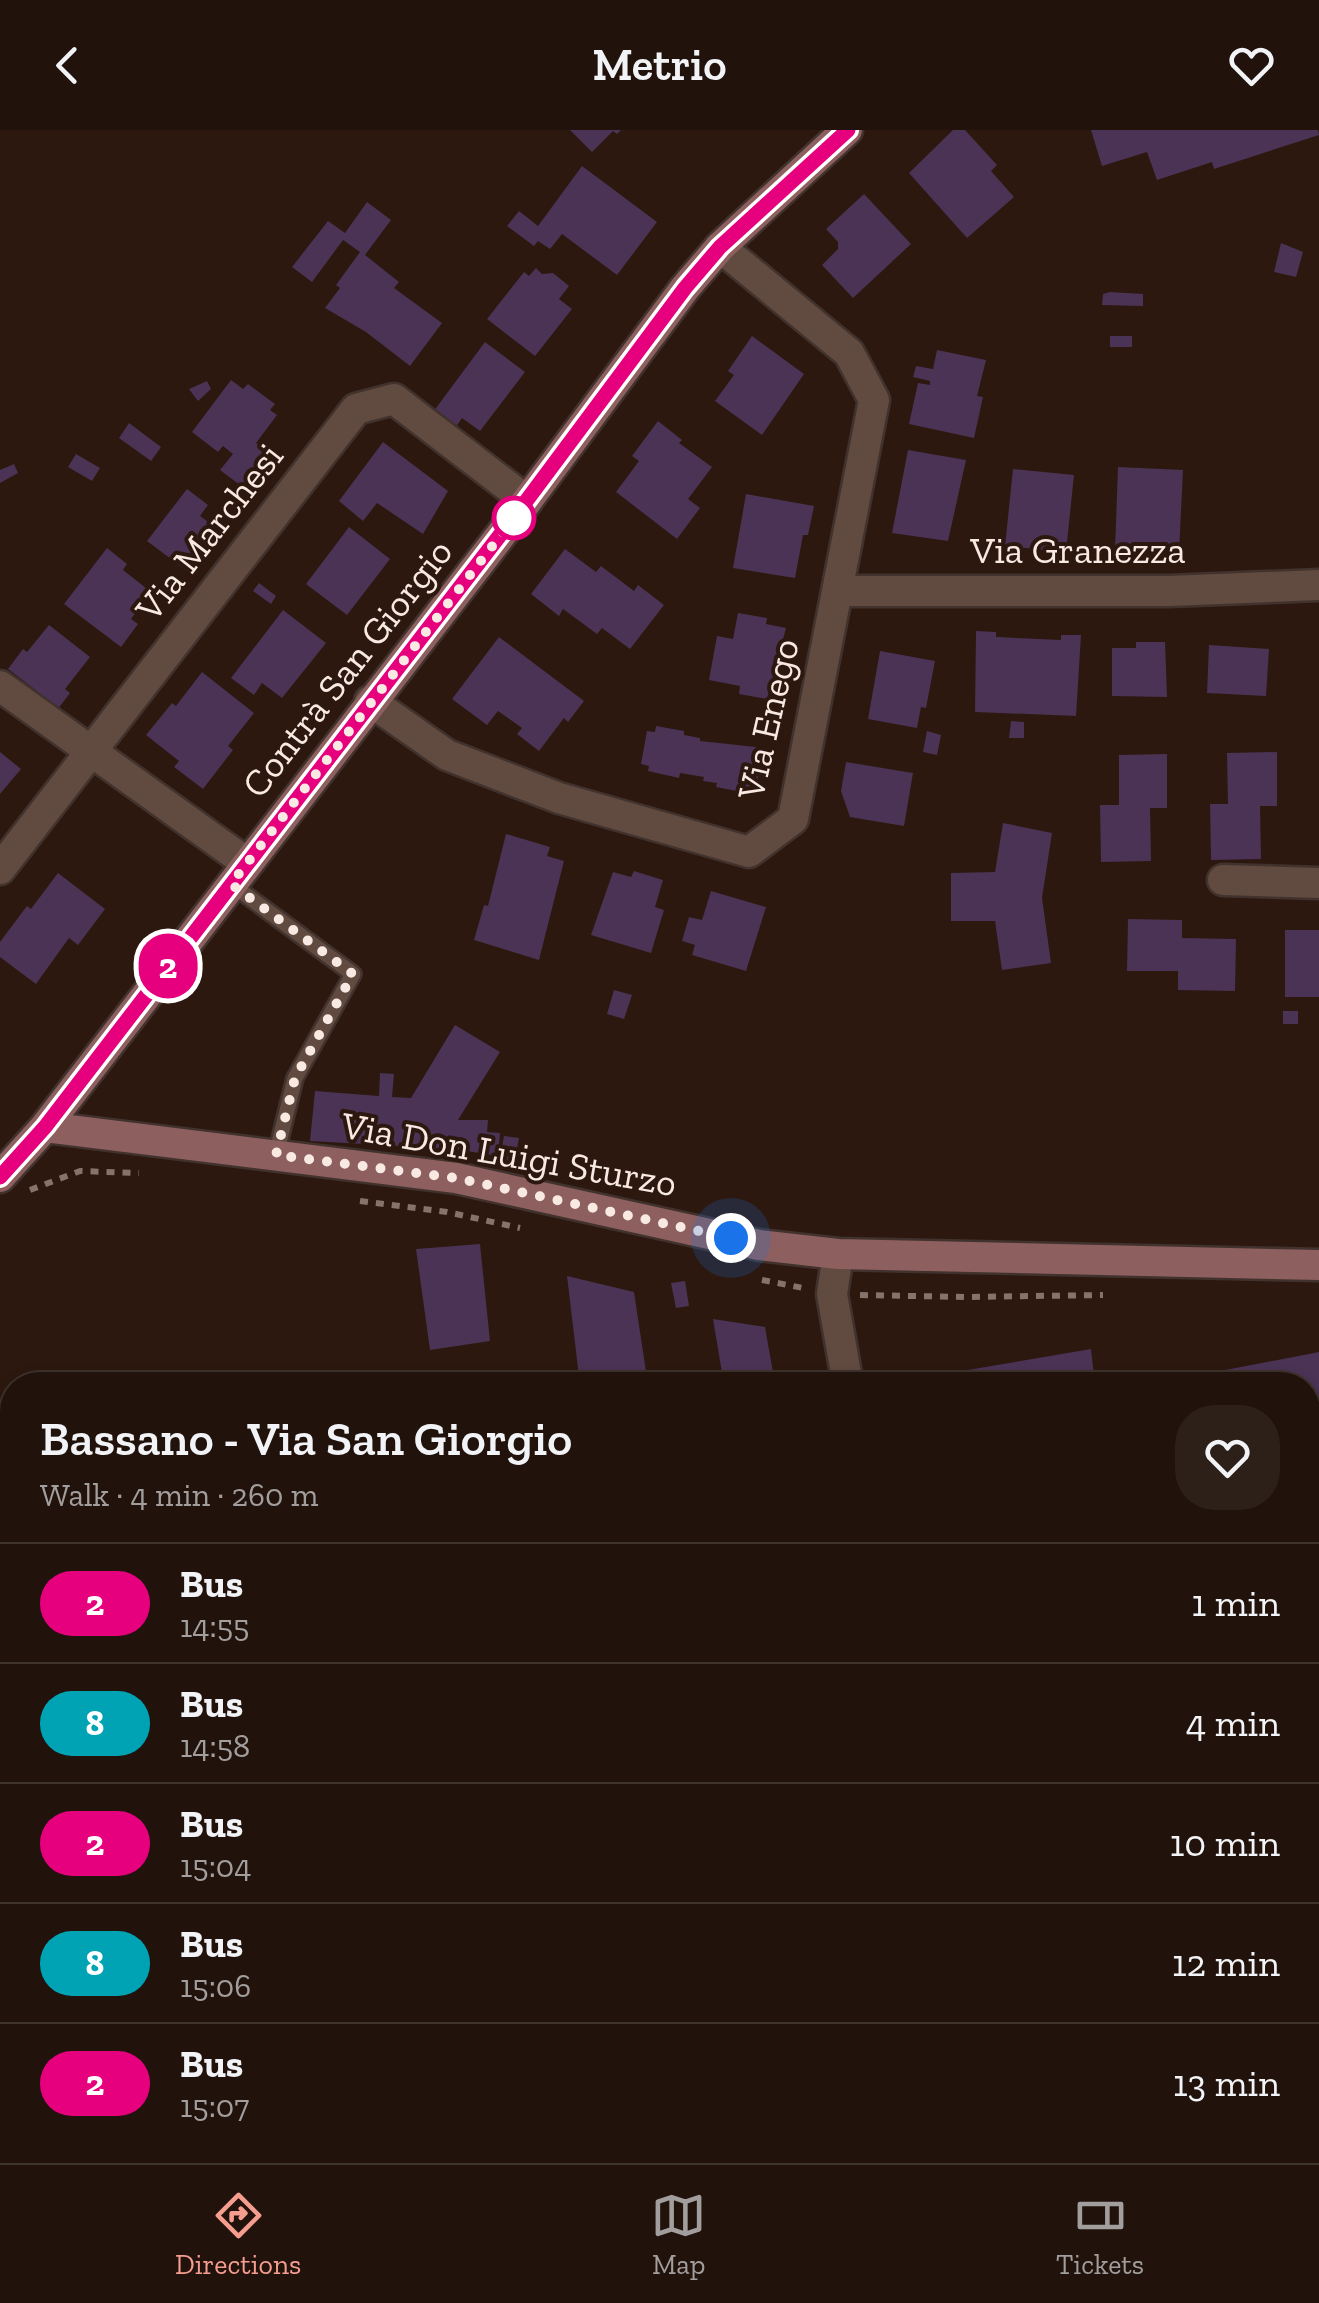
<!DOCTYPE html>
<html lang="en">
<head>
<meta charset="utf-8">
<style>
	body { margin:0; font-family:"Zilla Slab",serif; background:#2d2019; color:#f1f3f6; height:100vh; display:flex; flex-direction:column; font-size:38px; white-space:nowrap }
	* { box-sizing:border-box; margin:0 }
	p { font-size:32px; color:#a29e9d }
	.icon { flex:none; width:55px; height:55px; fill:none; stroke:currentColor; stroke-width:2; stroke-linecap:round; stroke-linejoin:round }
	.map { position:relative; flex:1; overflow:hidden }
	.drawer { position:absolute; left:0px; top:1242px; width:1320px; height:792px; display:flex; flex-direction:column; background:#21120b; border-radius:40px 40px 0 0; box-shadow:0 5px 15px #0003,0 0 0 2px #3e322c }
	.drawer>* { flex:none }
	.badge { padding:0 20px; border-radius:32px; font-size:35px; line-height:65px }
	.you { position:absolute; width:50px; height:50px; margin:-25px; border:8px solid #fff; border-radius:50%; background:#1a73e8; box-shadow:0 0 0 15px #1a73e833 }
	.map>.badge { position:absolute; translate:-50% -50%; box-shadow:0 0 0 5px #fff }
	.round { display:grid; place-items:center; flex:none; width:105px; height:105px; border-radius:40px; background:#2d2019 }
	.headline { display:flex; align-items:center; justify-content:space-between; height:170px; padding:0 40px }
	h1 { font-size:48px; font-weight:600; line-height:75px }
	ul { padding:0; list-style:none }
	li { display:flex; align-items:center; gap:30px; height:120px; padding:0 40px; border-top:2px solid #3e322c }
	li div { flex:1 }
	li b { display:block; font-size:38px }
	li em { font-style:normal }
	li .badge { min-width:110px; font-weight:700; text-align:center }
	header { display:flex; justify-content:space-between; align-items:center; height:130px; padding:0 40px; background:#21120b; font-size:45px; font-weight:600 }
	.dock { display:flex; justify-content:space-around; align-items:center; height:140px; border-top:2px solid #3e322c; background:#21120b; font-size:28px; color:#a29e9d }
	.dock a { display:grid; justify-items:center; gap:5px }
	.dock .on { color:#f59d8f }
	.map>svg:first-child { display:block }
	.building { fill:#4a3354 }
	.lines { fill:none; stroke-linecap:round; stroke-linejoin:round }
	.lane-casing { stroke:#41322d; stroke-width:20 }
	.street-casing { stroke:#41322d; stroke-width:35 }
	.secondary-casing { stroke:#41322d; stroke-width:35 }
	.path { stroke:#85736c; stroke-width:6; stroke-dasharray:8 8; stroke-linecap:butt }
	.lane { stroke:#614a40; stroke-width:15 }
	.street { stroke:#614a40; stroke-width:30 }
	.secondary { stroke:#8d5f5f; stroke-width:30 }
	.line-casing { stroke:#fff; stroke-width:22 }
	.line { stroke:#e6007e; stroke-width:15 }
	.walk { stroke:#f8e9e3; stroke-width:10; stroke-dasharray:0 18 }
	.stop-dot { fill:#fff; stroke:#e6007e; stroke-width:5 }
	.labels { text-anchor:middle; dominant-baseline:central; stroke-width:8; stroke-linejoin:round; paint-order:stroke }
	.street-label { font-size:38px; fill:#f8e9e3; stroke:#2c180f }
</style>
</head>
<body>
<header><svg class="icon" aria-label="back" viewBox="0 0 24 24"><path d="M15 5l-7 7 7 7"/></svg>Metrio<svg class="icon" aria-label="heart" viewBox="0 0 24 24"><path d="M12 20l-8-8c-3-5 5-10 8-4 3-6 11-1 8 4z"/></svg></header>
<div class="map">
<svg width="1319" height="2033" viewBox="0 0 1319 2033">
	<rect width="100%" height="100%" fill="#2c180f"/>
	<path class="building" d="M570,0H621L617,4L613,1L592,22Z
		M953,0H965L997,35L991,41L1014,67L967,108L909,43Z
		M1091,0H1318L1319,5L1214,39L1212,32L1157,50L1147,22L1102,36Z
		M582,36L657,92L617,145L562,104L550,119L538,111L534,116L507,96L519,81L538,96Z
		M864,64L911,114L853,168L822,135L838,119V112L826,99Z
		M367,72L391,90L365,125L399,152L394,158L442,193L410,236L366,202L325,178L340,158L336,155L360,122L343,110L312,152L292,137L328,91L345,103Z
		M1281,113L1303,122L1296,147L1274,142Z
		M536,138L542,144L553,143L569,156L559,169L572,179L535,226L487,189L524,142L529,146Z
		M1110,162L1143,164V176L1102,175L1103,164Z
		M752,206L804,244L762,305L715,271L734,245L728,241Z
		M1110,206H1132V217H1110Z
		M485,212L525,242L480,301L462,288L455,298L433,282Z
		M937,220L986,230L977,266L983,267L974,308L909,294L918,253L930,255V251L913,247L916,236L933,239Z
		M231,250L243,259L248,254L275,274L270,280L277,285L256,313L278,330L252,364L220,340L233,324L223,316L218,322L192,302Z
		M207,251L211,259L198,271L189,259Z
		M658,291L682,310L679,313L712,337L688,369L700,378L677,409L616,362L639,331L632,326Z
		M129,293L161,317L151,331L119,308Z
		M383,312L448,361L423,404L377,373L363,391L339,371Z
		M908,320L966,330L948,411L892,403Z
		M76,324L100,338L92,351L68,337Z
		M14,334L18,343L0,353V340Z
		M1118,337L1183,340L1179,423L1115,420Z
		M1013,339L1074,345L1066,422L1005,416Z
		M187,359L208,375L200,386L222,402L191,444L147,411Z
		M746,364L814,376L808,405H803L795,448L733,438Z
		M349,397L390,429L347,485L306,454Z
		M107,418L127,434L123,440L151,462L131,489L138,494L121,517L64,474Z
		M565,419L596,442L601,436L634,461L638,455L664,475L630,519L602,498L597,504L563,479L559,486L531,464Z
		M259,453L276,466L271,474L253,461Z
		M283,480L326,513L282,568L262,553L254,565L231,548Z
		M738,483L767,488L766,494L786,498L767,569L739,564L740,556L709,550L717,506L733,509Z
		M49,495L90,527L65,559L70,563L54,584L33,567L37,561L8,539L23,519L27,522Z
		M976,501L996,502V507L1061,510V505H1081L1076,586L975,582Z
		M499,507L584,571L568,592L564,588L539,621L517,604L522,598L498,581L487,595L452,569Z
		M1136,512H1165L1167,567L1112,566V518H1136Z
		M1209,515L1269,519L1266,566L1207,563Z
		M880,521L935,531L926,578L921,577L917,598L868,589Z
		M202,542L254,583L228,616L233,620L203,659L174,637L179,631L146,605L172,573L176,576Z
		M1011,591L1024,592V608H1009Z
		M656,596L684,601V605L700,608V611L756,617L755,624L762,625L756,658L748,657L747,663L716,657L717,653L703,651L704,647L680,643L679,648L648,641L649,636L641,634L647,601L655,602Z
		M927,601L941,605L937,625L923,622Z
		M0,622L21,639L0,664Z
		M1277,622V676H1260L1261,729L1211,730L1210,674H1228L1227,623Z
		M1167,624V678H1150L1151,731L1101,732L1100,675H1119V625Z
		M846,632L913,643L904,696L850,687L841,661Z
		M1003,693L1052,703L1042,768L1051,833L1002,840L995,791H951V743L995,742Z
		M506,704L550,717L547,726L564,731L539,830L474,810L484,775L488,776Z
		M634,741L663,750L655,777L664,780L651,823L591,805L613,742L631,747Z
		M58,743L105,779L78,815L69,808L36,854L0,827V812L27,776L31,779Z
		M711,761L766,777L746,841L692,825L695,815L682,811L689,787L702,790Z
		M1128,789L1182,790V808L1236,809L1235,861L1178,860V841H1127Z
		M1285,800H1319V867H1285Z
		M614,860L632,865L624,889L607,884Z
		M1283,881H1298V894H1283Z
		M455,895L500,922L458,990H488L487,1002L500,1003L498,1026L454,1019L310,1011L315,961L379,966L380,943L394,944L392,967L411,968Z
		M504,1006L519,1008L514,1035L499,1033Z
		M480,1114L490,1211L430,1220L416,1119Z
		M567,1146L634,1162L648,1255H580Z
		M685,1151L689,1176L676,1178L671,1153Z
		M713,1189L765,1197L774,1248L724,1255Z
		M1091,1219L1095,1255H916L915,1249Z
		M1319,1222V1296L1308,1298V1255H1148Z
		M1319,1454V1566L1308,1572V1461Z
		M1310,1710L1319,1728L1308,1734V1712Z
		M1319,1925V1982L1316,1983L1319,1995L1308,1999V1929Z"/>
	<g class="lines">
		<defs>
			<path id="lane" d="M231,754L353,844L295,948L276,1025"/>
			<path id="street" d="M837,461H1169L1319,455
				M0,556L247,733
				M370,571L447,625L559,668L749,722L793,689L874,270L849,223L720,117
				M0,739L356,279L394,269L527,371
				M1223,750L1319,753
				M838,1124L832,1164L848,1255"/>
			<path id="secondary" d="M45,997L456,1048L759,1115L838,1124L1319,1135
				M0,1047L45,997L527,371L685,158L720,117L847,0"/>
		</defs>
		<use href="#lane" class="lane-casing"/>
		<use href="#street" class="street-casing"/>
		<use href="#secondary" class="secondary-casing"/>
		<path class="path" d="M30,1060L80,1041L139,1043
			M360,1071L447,1082L520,1098
			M762,1150L803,1158
			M860,1165L967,1167L1103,1165"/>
		<use href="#lane" class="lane"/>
		<use href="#street" class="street"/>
		<use href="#secondary" class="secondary"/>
	</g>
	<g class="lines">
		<defs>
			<path id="line" d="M0,1047L45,997L527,370L685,158L720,117L848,0"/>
		</defs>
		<use href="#line" class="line-casing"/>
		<use href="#line" class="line"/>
		<path class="walk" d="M514,388L231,754L353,844L295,948L276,1025L456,1048L731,1108"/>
	</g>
	<circle class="stop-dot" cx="514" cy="388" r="20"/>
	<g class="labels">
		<g class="street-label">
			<text transform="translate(209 402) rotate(-52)">Via Marchesi</text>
			<text x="1078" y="420">Via Granezza</text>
			<text transform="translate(347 538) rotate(-52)">Contrà San Giorgio</text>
			<text transform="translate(768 589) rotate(-77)">Via Enego</text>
			<text transform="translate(509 1024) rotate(10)">Via Don Luigi Sturzo</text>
		</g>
	</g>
</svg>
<div class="you" style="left:731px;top:1108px"></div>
<b class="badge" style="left:168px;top:836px;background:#e6007e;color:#fff">2</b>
<section class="drawer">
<div class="headline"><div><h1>Bassano - Via San Giorgio</h1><p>Walk · 4 min · 260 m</p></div><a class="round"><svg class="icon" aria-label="heart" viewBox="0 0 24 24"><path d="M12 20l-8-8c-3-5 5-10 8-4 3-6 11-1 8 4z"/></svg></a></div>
<ul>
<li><span class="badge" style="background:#e6007e;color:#fff">2</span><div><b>Bus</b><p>14:55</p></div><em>1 min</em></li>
<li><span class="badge" style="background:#00a3b4;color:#fff">8</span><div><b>Bus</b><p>14:58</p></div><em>4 min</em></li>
<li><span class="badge" style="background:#e6007e;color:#fff">2</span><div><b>Bus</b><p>15:04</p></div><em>10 min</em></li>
<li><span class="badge" style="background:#00a3b4;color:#fff">8</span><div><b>Bus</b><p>15:06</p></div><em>12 min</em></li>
<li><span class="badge" style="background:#e6007e;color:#fff">2</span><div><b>Bus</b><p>15:07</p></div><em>13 min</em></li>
</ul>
</section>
</div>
<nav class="dock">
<a class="on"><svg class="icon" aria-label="directions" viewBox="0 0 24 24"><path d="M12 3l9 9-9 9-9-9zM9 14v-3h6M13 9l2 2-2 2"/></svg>Directions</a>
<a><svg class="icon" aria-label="map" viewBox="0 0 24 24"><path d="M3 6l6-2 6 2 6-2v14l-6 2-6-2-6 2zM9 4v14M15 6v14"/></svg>Map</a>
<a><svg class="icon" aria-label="tickets" viewBox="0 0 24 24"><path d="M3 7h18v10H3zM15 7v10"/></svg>Tickets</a>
</nav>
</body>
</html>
